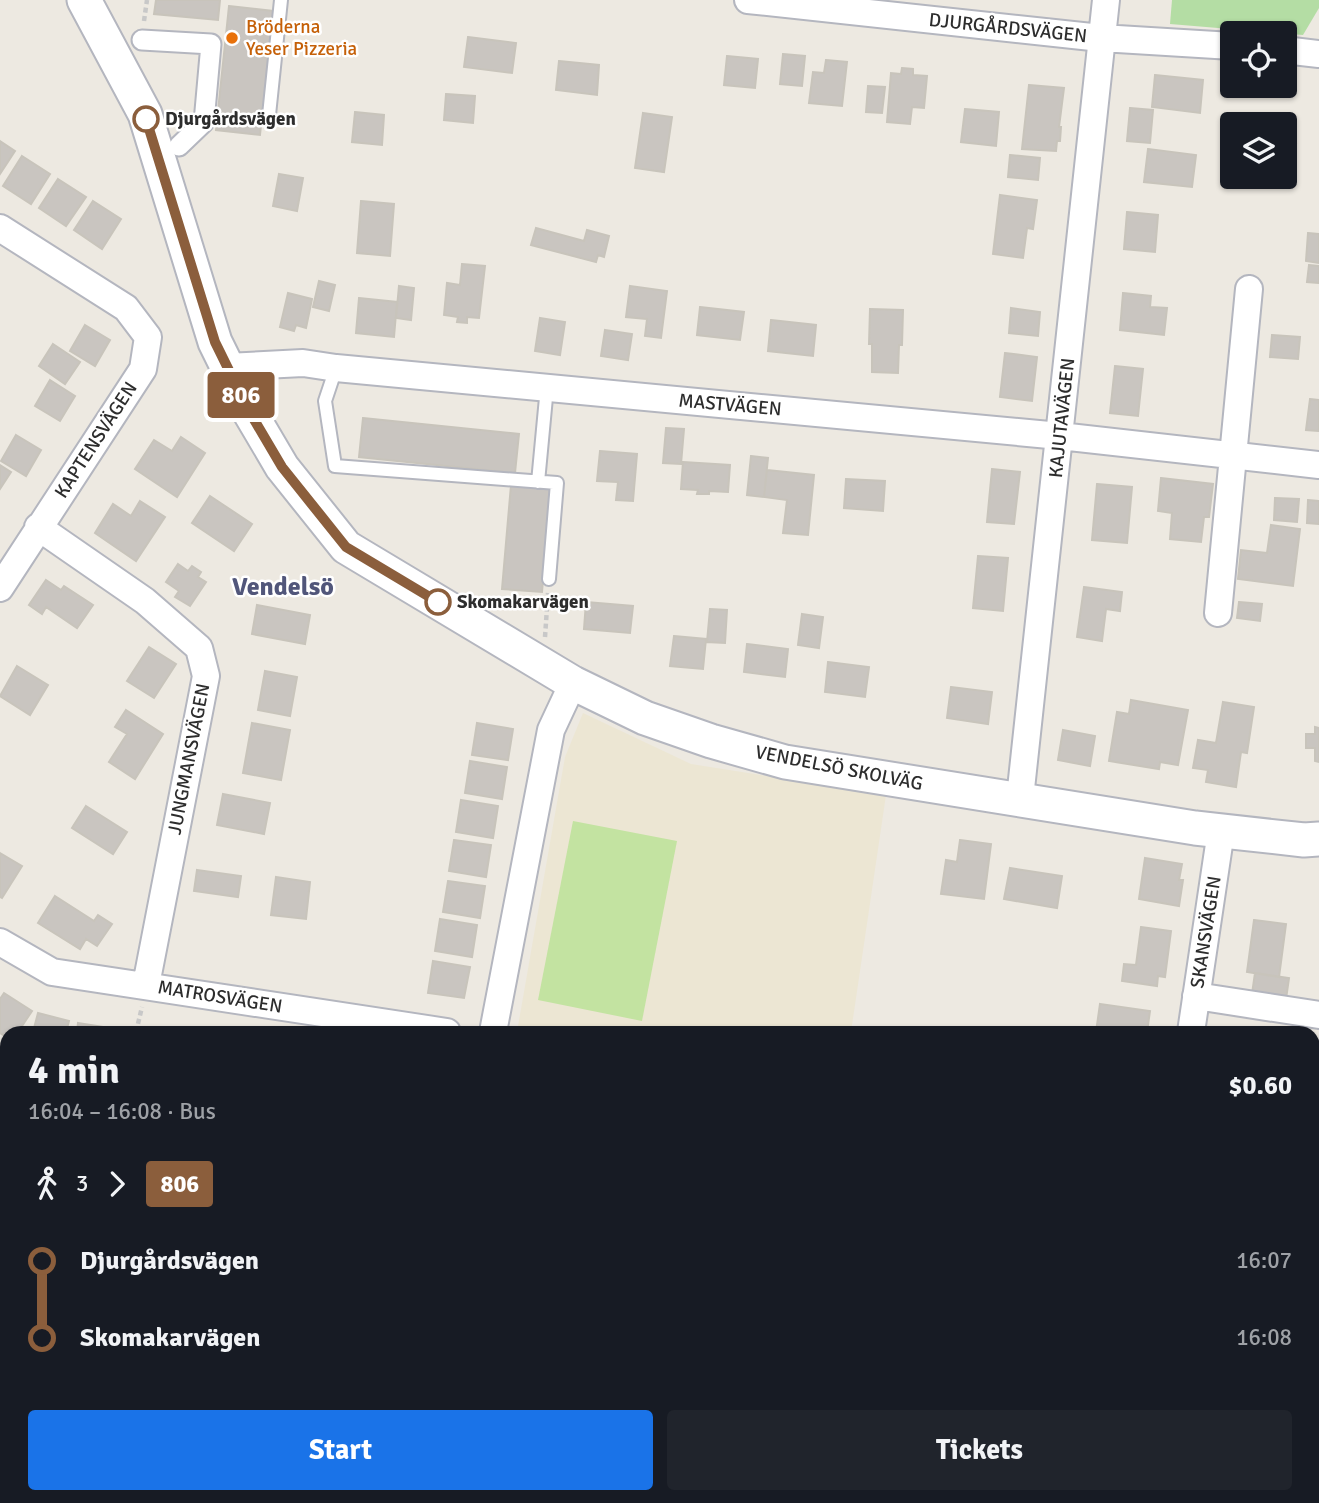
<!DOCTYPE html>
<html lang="en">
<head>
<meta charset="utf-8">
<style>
	body { margin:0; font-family:Signika,sans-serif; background:#20242c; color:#f1f3f6; height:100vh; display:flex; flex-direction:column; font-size:26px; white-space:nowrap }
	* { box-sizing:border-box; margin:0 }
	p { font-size:23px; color:#9ea1a6 }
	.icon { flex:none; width:38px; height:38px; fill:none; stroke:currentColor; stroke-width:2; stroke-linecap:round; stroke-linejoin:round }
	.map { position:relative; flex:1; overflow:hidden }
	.panel { position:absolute; left:0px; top:1026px; width:1320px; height:478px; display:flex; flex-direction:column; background:#171b24; border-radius:21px 21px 0 0; box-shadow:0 2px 5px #0004 }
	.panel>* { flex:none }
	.badge { padding:0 14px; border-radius:5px; font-size:24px; line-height:46px }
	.tools { position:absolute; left:1220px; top:21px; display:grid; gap:14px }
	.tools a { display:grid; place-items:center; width:77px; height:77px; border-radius:7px; background:#171b24; box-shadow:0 2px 5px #0004; font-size:35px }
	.map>.badge { position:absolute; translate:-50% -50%; box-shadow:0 0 0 4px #fff }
	.legs { display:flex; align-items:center; gap:10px; height:77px; padding:0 28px; font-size:23px }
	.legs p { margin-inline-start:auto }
	.summary { display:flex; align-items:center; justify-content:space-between; height:119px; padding:0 28px }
	h1 { font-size:38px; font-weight:700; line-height:52px }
	.button { display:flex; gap:14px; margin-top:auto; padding:14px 28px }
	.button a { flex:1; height:80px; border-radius:7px; background:#1a73e8; color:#fff; font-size:28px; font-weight:700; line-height:80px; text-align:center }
	.button a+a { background:#20242c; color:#f1f3f6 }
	ul { padding:0 28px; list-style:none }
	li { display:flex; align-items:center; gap:24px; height:77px; font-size:26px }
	li i { display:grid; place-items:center; width:10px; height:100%; margin:0 9px; background:currentColor }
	li i::after { content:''; width:18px; height:18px; margin:-9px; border:5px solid; border-radius:50%; background:#171b24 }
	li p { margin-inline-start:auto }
	li:first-child i { background:linear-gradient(#0000 50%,currentColor 0) }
	li:last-child i { background:linear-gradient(currentColor 50%,#0000 0) }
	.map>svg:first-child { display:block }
	.education { fill:#ece6d3 }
	.green { fill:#b4dda4 }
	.pitch { fill:#c3e3a1 }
	.building { fill:#c9c5c0; stroke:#c8c4bb; stroke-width:2 }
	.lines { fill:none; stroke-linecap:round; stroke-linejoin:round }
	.service-casing { stroke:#b4b6bf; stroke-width:16 }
	.pedestrian-casing { stroke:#b4b6bf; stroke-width:23 }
	.minor-casing { stroke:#b4b6bf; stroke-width:30 }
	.tertiary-casing { stroke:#b4b6bf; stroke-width:37 }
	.path { stroke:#c8c8c8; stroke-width:4.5; stroke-dasharray:5 3.5; stroke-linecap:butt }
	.service { stroke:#fff; stroke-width:12 }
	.pedestrian { stroke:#fff; stroke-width:19 }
	.minor { stroke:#fff; stroke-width:26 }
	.tertiary { stroke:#fff; stroke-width:33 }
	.line-1-casing { stroke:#fff; stroke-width:16 }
	.line-1 { stroke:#8b5e3c; stroke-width:10 }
	.food-dot { fill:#e8710a; stroke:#fff; stroke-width:2.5 }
	.stop-1-dot { fill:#fff; stroke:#8b5e3c; stroke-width:3.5 }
	.labels { text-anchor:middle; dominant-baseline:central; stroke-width:5; stroke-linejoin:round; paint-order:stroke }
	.food-label { font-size:19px; fill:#c56008; stroke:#fff; text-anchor:start }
	.street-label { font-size:19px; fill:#2d2d2d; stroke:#fff }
	.stop-label { font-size:19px; font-weight:bold; fill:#2d2d2d; stroke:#fff; text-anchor:start }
	.district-label { font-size:26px; font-weight:bold; fill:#51567a; stroke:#fff }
</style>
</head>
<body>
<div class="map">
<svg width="1319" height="1503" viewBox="0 0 1319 1503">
	<rect width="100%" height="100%" fill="#ede9e1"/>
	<path class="education" d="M583,713L691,764L886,795L851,1032H517L565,757Z
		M0,1289L7,1299V1496H172L167,1503H0Z"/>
	<path class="green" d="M1172,0H1319V8L1303,35L1170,24Z"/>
	<path class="pitch" d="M573,821L677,841L642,1021L538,1000Z"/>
	<path class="building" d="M156,0H220L218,20L154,14Z
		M229,6L273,11L260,135L216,130Z
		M468,37L516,43L512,73L464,67Z
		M783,54L805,56L802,86L780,84Z
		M727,56L758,59L755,88L724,85Z
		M826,60L847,62L842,106L809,103L813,72L824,73Z
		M559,61L599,65L597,95L556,90Z
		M902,68L913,69V75L927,76L924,108L912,107L910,124L887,122L891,73L901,74Z
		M1155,75L1203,80L1200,113L1152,107Z
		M1029,85L1064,88L1059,127H1061L1060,141H1057L1056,151L1022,149Z
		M868,86L885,87L882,113L866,112Z
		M446,94L475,96L473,123L444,120Z
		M1130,108L1153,110L1150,143L1127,141Z
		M965,109L999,112L996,146L961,142Z
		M355,112L384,115L382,145L352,142Z
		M643,113L672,117L664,172L635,168Z
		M0,141L15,151L0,174Z
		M1284,143L1296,144L1291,181L1257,177H1284Z
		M1148,149L1196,155L1192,187L1144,182Z
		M1010,155L1040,158L1038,180L1008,177Z
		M22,156L50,174L31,204L3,186Z
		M279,174L303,178L297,211L273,206Z
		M58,179L86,197L66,226L39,208Z
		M1000,195L1037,200L1033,229L1027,228L1023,258L993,254Z
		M93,201L121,219L102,249L74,230Z
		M361,201L394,204L390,256L357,253Z
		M1127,212L1158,215L1155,252L1124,249Z
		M536,228L584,241L587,230L609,236L604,257L598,255L596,262L531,245Z
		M1308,233L1319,234V263L1306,261Z
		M462,264L485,266L479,318L467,317V323L457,322L458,317L444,315L447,283L460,285Z
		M1309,265L1319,266V283L1307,282Z
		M319,281L335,285L329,311L313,307Z
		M399,286L414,288L411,320L396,318Z
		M630,286L667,291L661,338L645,336L647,319L626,317Z
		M288,293L312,299L306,328L296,325L294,331L280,327Z
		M1123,293L1151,296L1150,307L1167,308L1164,335L1120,330Z
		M359,298L397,302L394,337L356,333Z
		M700,307L744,312L740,340L697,335Z
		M1011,308L1040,312L1038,336L1009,333Z
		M870,309L903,310L902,345H899L898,373L872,372V344H869Z
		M540,318L565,322L560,355L535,351Z
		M771,320L816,325L813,356L768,351Z
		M85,325L110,340L95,366L70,351Z
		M605,330L632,334L628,360L601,356Z
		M1272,335L1300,337L1298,359L1270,357Z
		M53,344L80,362L65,384L39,366Z
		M1005,353L1037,357L1032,401L1000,397Z
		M1115,366L1143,369L1138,416L1110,413Z
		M50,380L75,396L60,421L35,406Z
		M1310,399L1319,400V431L1306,430Z
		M363,418L519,434L515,473L359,457Z
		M666,428L684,429L681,464L663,463Z
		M16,435L41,450L26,476L1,461Z
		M181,437L205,453L177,497L135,469L154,440L172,451Z
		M600,451L637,454L633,501L616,500L618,482L597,481Z
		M751,456L768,458L764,497L747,495Z
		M683,462L730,465L728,492L709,491V494H697L698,490L681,489Z
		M0,465L11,472L0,489Z
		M992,469L1020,472L1014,524L987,522Z
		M767,470L814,475L808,535L783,533L787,500L764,497Z
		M1161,478L1213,484L1209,517H1204L1201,542L1170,539L1172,513L1158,511Z
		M846,479L885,481L883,511L844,508Z
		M1097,484L1132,487L1127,543L1092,540Z
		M511,485L551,489L542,592L502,589Z
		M210,496L252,524L234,551L192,523Z
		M1275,498L1299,499L1297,522L1274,520Z
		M1308,500L1319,501V524L1307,523Z
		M140,501L165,517L136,561L95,533L113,504L131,516Z
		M1271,525L1300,529L1293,586L1238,579L1241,550L1267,553Z
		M978,556L1008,558L1003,611L973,608Z
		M178,564L188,571L192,566L201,572L198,577L206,582L190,606L175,597L179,591L166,582Z
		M46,580L61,590L64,586L93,605L77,628L46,607L42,614L29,605Z
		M1084,587L1122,592L1120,611L1106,609L1102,641L1077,637Z
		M586,602L633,606L630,633L584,629Z
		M1239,602L1262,604L1260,621L1237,618Z
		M257,605L310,615L305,644L252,634Z
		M710,609L727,610L725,643L707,642Z
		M802,614L823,617L819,648L798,645Z
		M674,636L706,639L703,669L670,666Z
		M747,644L788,649L785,677L744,672Z
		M149,647L176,664L154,698L127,681Z
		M828,662L869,667L865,697L825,692Z
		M17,666L48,685L30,715L0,696Z
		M265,671L297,677L290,716L258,710Z
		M951,687L992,692L988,724L947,718Z
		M1131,700L1188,710L1178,765L1160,762L1159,769L1109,761L1117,712L1129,714Z
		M1223,702L1254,707L1247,753L1241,752L1236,787L1206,782L1208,770L1193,768L1198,740L1216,743Z
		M126,710L163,734L135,779L109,762L127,734L115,727Z
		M252,723L290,730L281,780L243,773Z
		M477,723L513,729L508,760L472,755Z
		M1315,727L1319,728V762L1315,761V748H1306V734H1315Z
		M1063,730L1095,736L1090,766L1058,760Z
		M470,761L507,767L502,799L465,793Z
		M223,794L270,803L264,834L217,825Z
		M461,800L498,806L493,838L456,832Z
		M86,806L127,832L113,854L72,828Z
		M454,840L491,845L486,877L449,871Z
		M960,840L991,844L984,899L941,894L946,860L957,862Z
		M0,853L22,866L2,898L0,897Z
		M1145,858L1182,864L1179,880H1183L1179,906L1139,899Z
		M1010,868L1062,876L1057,908L1004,899Z
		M197,870L241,876L238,897L194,891Z
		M276,877L310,882L306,919L271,915Z
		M448,881L485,886L480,918L443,912Z
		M55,896L94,921L98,915L112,924L97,946L86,939L80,949L38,923Z
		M440,919L477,925L472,957L435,951Z
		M1254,920L1286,924L1279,977L1247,972Z
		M1141,927L1171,931L1165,977L1158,976L1157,986L1122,981L1124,964L1136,965Z
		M433,961L470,967L464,998L428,993Z
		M1255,973L1289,978L1286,999L1252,994Z
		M4,993L32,1011L18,1032H7V1037L0,1033V999Z
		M1100,1004L1150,1011L1147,1032H1096Z
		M38,1013L69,1021L66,1032H33Z
		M78,1023L110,1028L109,1032H77Z
		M1312,1132L1319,1133V1159L1312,1158Z
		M0,1400L7,1405V1464L0,1459Z
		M12,1496H93L88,1503H7Z
		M493,1496H531L529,1503H491Z
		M680,1496H724L723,1503H679Z"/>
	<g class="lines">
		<defs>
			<path id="service" d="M269,115L281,0
				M336,368L325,401L335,466L557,483L549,579
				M538,482L547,387
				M381,1496L410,1500
				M189,1503L194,1496
				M640,1503L641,1496
				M757,1503L758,1496"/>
			<path id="pedestrian" d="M142,40L211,44L204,122L179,146"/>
			<path id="minor" d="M748,0L1101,38L1232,46
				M1284,50L1319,54
				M0,228L126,308L148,337L143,369L0,588
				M227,367L303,363L336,368L1060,436L1319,465
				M38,527L145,601L199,648L206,676L146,985
				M1218,613L1249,289
				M1020,798L1106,0
				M0,942L52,972L447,1032
				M1196,996L1319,1015
				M493,1032L551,730L573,683
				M1191,1032L1221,831
				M1312,1105L1319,1106
				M0,1183L7,1185
				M1011,1496L1054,1503
				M409,1503L411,1496
				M1117,1503L1118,1496"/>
			<path id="tertiary" d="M84,0L145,114L215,342L249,411L282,467L346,547L573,683L645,718L711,741L785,762L1195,828L1304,840L1319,839"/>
		</defs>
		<use href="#service" class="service-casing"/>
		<use href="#pedestrian" class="pedestrian-casing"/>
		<use href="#minor" class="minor-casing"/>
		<use href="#tertiary" class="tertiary-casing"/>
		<path class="path" d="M144,21L147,0
			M545,637L548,593
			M136,1032L142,1007
			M1312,1200L1319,1201
			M0,1306L7,1307
			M0,1361L7,1366
			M0,1391L7,1380
			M161,1496L171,1503"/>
		<use href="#service" class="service"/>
		<use href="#pedestrian" class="pedestrian"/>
		<use href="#minor" class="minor"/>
		<use href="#tertiary" class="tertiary"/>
	</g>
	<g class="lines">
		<defs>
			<path id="line-1" d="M146,119L215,342L249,411L282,467L346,547L438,602"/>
		</defs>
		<use href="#line-1" class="line-1-casing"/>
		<use href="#line-1" class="line-1"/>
	</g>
	<circle class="food-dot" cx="232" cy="38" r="7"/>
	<g class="stop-1-dot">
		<circle cx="146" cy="119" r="12"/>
		<circle cx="438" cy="602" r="12"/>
	</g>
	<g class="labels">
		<g class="food-label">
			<text x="246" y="27">Bröderna<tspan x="246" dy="22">Yeser Pizzeria</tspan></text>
		</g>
		<g class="street-label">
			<text transform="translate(1008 28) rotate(6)">DJURGÅRDSVÄGEN</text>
			<text transform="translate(730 405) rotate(5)">MASTVÄGEN</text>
			<text transform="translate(1062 418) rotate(-84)">KAJUTAVÄGEN</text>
			<text transform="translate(96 440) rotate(-57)">KAPTENSVÄGEN</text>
			<text transform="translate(189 759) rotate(-79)">JUNGMANSVÄGEN</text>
			<text transform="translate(839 768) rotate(11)">VENDELSÖ SKOLVÄG</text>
			<text transform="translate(1206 932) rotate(-81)">SKANSVÄGEN</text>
			<text transform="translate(220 997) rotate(9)">MATROSVÄGEN</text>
		</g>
		<g class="stop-label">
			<text x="165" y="119">Djurgårdsvägen</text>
			<text x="457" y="602">Skomakarvägen</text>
		</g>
		<g class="district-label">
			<text x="283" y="587">Vendelsö</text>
		</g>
	</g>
</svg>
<div class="tools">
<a><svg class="icon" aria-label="locate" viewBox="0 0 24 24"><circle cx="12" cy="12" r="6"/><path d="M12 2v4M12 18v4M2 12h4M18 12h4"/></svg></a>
<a><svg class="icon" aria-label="layers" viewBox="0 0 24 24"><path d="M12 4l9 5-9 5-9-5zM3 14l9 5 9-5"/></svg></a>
</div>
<b class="badge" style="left:241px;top:395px;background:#8b5e3c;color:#fff">806</b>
<section class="panel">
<div class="summary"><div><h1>4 min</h1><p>16:04 – 16:08 · Bus</p></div><b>$0.60</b></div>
<div class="legs"><svg class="icon" aria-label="walk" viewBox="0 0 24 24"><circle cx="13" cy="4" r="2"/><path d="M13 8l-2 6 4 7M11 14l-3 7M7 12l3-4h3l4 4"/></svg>3<svg class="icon" aria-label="forward" viewBox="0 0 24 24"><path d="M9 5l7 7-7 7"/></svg><b class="badge" style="background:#8b5e3c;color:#fff">806</b></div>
<ul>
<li><i style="color:#8b5e3c"></i><b>Djurgårdsvägen</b><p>16:07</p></li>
<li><i style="color:#8b5e3c"></i><b>Skomakarvägen</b><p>16:08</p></li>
</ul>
<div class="button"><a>Start</a><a>Tickets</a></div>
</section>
</div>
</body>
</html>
